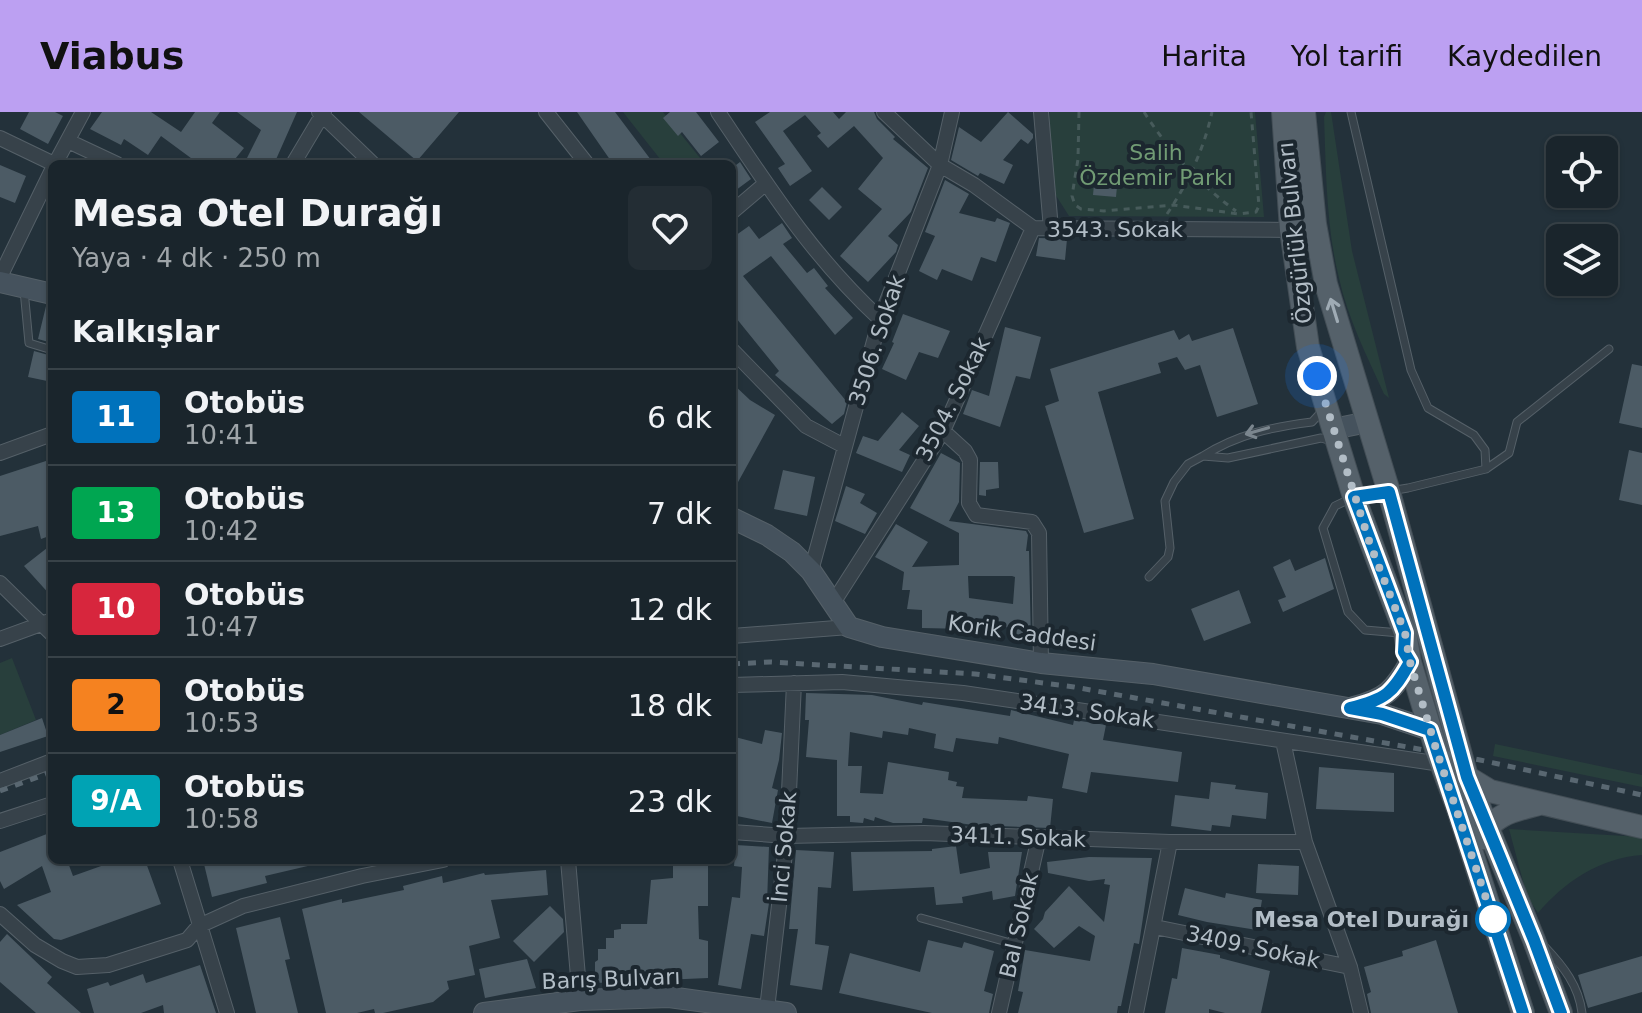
<!DOCTYPE html>
<html lang="tr">
<head>
<meta charset="utf-8">
<style>
	body { margin:0; font-family:"DejaVu Sans",sans-serif; background:#232d34; color:#f1f3f6; height:100vh; display:flex; flex-direction:column; font-size:30px; white-space:nowrap }
	* { box-sizing:border-box; margin:0 }
	p { font-size:26px; color:#9fa5a9 }
	.icon { flex:none; width:44px; height:44px; fill:none; stroke:currentColor; stroke-width:2; stroke-linecap:round; stroke-linejoin:round }
	.map { position:relative; flex:1; overflow:hidden }
	.side { position:absolute; left:48px; top:48px; width:688px; height:704px; display:flex; flex-direction:column; background:#1a252c; border-radius:12px; box-shadow:0 2px 6px #0004,0 0 0 2px #384248 }
	.side>* { flex:none }
	.badge { padding:0 16px; border-radius:6px; font-size:28px; line-height:52px }
	.tools { position:absolute; left:1546px; top:24px; display:grid; gap:16px }
	.tools a { display:grid; place-items:center; width:72px; height:72px; border-radius:12px; background:#1a252c; box-shadow:0 2px 6px #0004,0 0 0 2px #384248; font-size:40px }
	.you { position:absolute; width:40px; height:40px; margin:-20px; border:6px solid #fff; border-radius:50%; background:#1a73e8; box-shadow:0 0 0 12px #1a73e833 }
	.map>.badge { position:absolute; translate:-50% -50%; box-shadow:0 0 0 4px #fff }
	h2 { padding:0 24px; font-size:30px; line-height:72px }
	.round { display:grid; place-items:center; flex:none; width:84px; height:84px; border-radius:12px; background:#232d34 }
	.headline { display:flex; align-items:center; justify-content:space-between; height:136px; padding:0 24px }
	h1 { font-size:38px; font-weight:700; line-height:60px }
	ul { padding:0; list-style:none }
	li { display:flex; align-items:center; gap:24px; height:96px; padding:0 24px; border-top:2px solid #384248 }
	li div { flex:1 }
	li b { display:block; font-size:30px }
	li em { font-style:normal }
	li .badge { min-width:88px; font-weight:700; text-align:center }
	header { display:flex; align-items:center; gap:48px; box-sizing:border-box; height:112px; padding:0 40px; background:#bca0f2; color:#111 }
	header strong { font-size:38px }
	nav { display:flex; gap:44px; margin-inline-start:auto; font-size:28px }
	.map>svg:first-child { display:block }
	.green { fill:#283f3c }
	.building { fill:#4c5b65; fill-rule:evenodd }
	.lines { fill:none; stroke-linecap:round; stroke-linejoin:round }
	.service-casing { stroke:#556068; stroke-width:9 }
	.minor-casing { stroke:#556068; stroke-width:16 }
	.secondary-casing { stroke:#556068; stroke-width:22 }
	.primary-casing { stroke:#434e56; stroke-width:24 }
	.path { stroke:#475b5b; stroke-width:3; stroke-dasharray:6 6; stroke-linecap:butt }
	.service { stroke:#37424a; stroke-width:7 }
	.minor { stroke:#37424a; stroke-width:14 }
	.secondary { stroke:#45525d; stroke-width:20 }
	.primary { stroke:#55616a; stroke-width:22 }
	.rail { stroke:#596771; stroke-width:5; stroke-dasharray:8 8; stroke-linecap:butt }
	.oneway { stroke:#9fabb4 }
	.oneway2 { stroke:#7b868e }
	.line-casing { stroke:#fff; stroke-width:18 }
	.line { stroke:#0072bc; stroke-width:12 }
	.walk { stroke:#b2bdc6; stroke-width:8; stroke-dasharray:0 14.4 }
	.stop-dot { fill:#fff; stroke:#0072bc; stroke-width:4 }
	.labels { text-anchor:middle; dominant-baseline:central; stroke-width:8; stroke-linejoin:round; paint-order:stroke }
	.park-label { font-size:22px; fill:#719b74; stroke:#1c272f }
	.street-label { font-size:22px; fill:#b2bdc6; stroke:#1c272f }
	.stop-label { font-size:22px; font-weight:bold; fill:#b2bdc6; stroke:#1c272f; text-anchor:end }
</style>
</head>
<body>
<header>
<strong>Viabus</strong>
<nav><a>Harita</a><a>Yol tarifi</a><a>Kaydedilen</a></nav>
</header>
<div class="map">
<svg width="1642" height="901" viewBox="0 0 1642 901">
	<rect width="100%" height="100%" fill="#23313a"/>
	<path class="green" d="M623,0H663L705,52H664Z
		M1050,0H1255L1264,105L1069,104L1055,82L1048,25Z
		M1326,0H1331L1352,139L1389,286L1384,282C1367,244 1348,207 1339,166C1326,114 1326,58 1324,5Z
		M12,546L36,608L0,623V551Z
		M1495,632L1642,663V675L1493,644Z
		M1509,717L1642,725V743C1600,746 1564,770 1538,801L1527,784Z"/>
	<path class="building" d="M29,0H55L63,4L48,32L20,17Z
		M102,0H151L181,20L195,0H220L212,11L244,36L231,52H199L161,24L148,43L124,27L121,33L90,17Z
		M237,0H297L274,52H261L247,46L261,18Z
		M359,0H459L417,49Z
		M577,0H615L654,52H613Z
		M670,0H696L719,30L701,44L682,20L678,24L663,6Z
		M770,0H833L839,7L846,0H874L877,7L895,25L893,27L928,56L911,100L888,124L898,133L896,140L868,170L840,144L882,97L858,77L883,46L854,14L828,36L817,24L821,21L805,3L783,19L812,59L790,74L778,56L785,52L755,10Z
		M1008,0L1033,22V26L1028,32L1021,27L1003,48L1013,53L1004,72L980,61L978,64L951,48L959,15L981,30Z
		M740,50L751,67L732,81V56Z
		M0,53L26,64L15,91L0,85Z
		M1095,62L1118,64L1116,85L1093,83Z
		M945,68L969,82L959,101L995,110L997,106L1010,111L996,150L981,145L972,169L942,157L937,168L919,159L935,124L925,120Z
		M822,75L842,95L829,108L809,88Z
		M782,111L792,126L783,132L807,161L814,156L828,174L825,176L853,206L835,223L771,144L743,164L847,290L844,302L832,312L775,263L779,259L732,201V126L749,114L759,127Z
		M1039,126L1067,127L1065,148L1036,144Z
		M46,194L52,195V231L38,227Z
		M903,202L950,219L938,246L919,240L906,268L882,257L894,231L892,230Z
		M1005,215L1041,225L1030,267L1016,264L1000,315L963,302L972,278L989,284Z
		M1233,216L1258,292L1217,305L1200,253L1185,258L1177,245L1158,251L1161,261L1098,280L1134,407L1084,421L1045,294L1059,289L1050,257L1174,218L1179,228L1189,222L1192,229Z
		M34,239L52,244V270L28,265Z
		M1632,252L1642,254V316L1619,311Z
		M732,271L750,288L775,303L732,381Z
		M902,300L919,314L899,338L910,343L902,360L856,341L863,324L878,329Z
		M1629,338L1642,341V393L1619,388Z
		M941,341L960,351L959,390L949,409L1026,419L1028,423L1026,439H1029L1031,529L1012,528V516L968,510V517L922,516V498L907,497L910,478H902L904,460L875,445L896,412L928,430L912,455L959,453V421L910,396ZM968,464H1012L1015,465L1013,492L969,486Z
		M49,348L52,357V423L41,427L38,414L0,424V364Z
		M980,350H998L999,376L986,378V384L979,383Z
		M783,358L815,365L807,404L774,397Z
		M846,374L865,382L860,391L877,401L865,422L835,409Z
		M47,436L52,442V485L24,454Z
		M1325,446L1334,477L1283,500L1278,488L1286,485L1273,455L1290,447L1295,459Z
		M1239,478L1251,511L1204,529L1191,497Z
		M806,581L872,583L922,593L923,590L1010,604L1011,598L1073,613L1074,608L1106,613L1103,628L1182,640L1178,670L1091,660L1087,681L1062,676L1069,642L999,625L998,632L956,626L953,640L934,636L936,622L909,616L908,623L883,619L882,626L850,620L848,654H862L860,681L883,682L888,650L949,660L948,668L957,670L956,674L964,675L962,686L1027,689L1028,684L1053,687L1050,716L973,713L923,706L922,711H893L875,705L874,709L864,706L863,711L850,710V704H837V648L806,645L809,608H805Z
		M42,606L48,624L0,640V623Z
		M765,618L782,621L779,648L772,676L778,678L772,711L732,703V637L735,625L762,632Z
		M1319,655L1394,661V700L1316,697Z
		M1211,670L1236,673L1235,677L1268,681L1266,707L1232,703L1230,715L1212,713L1211,719L1171,714L1175,683L1209,687Z
		M52,720V748H67L73,764L118,748H145L161,792L61,828L54,827L17,793L51,780L42,754L4,777L0,769V740Z
		M736,733L769,735L767,791H769L764,824L751,822L741,877L718,873L732,785L740,786L742,755L734,754Z
		M956,734L960,762L990,756L988,740H1022L1015,784L993,788L992,779L962,785L963,791L936,793L934,775L853,779L851,740L932,739V737Z
		M796,738L834,740L831,776L818,775L815,832L829,834L822,878L790,873L798,817H789Z
		M1089,745L1152,746L1139,832L1134,831L1121,894H1118L1117,901H1018L1023,880L1018,879L1025,838L1090,849L1095,824L1079,814L1054,836L1034,817L1043,807L1045,800L1069,774L1104,810L1110,773L1104,772L1105,767L1089,769L1048,761L1047,750Z
		M203,748H311L312,753L265,764L267,771L212,785Z
		M673,749L708,750V794H698L699,827L708,829V866L595,871V850L598,848V837H606V826H614V818L621,817V812H647L651,768L673,766Z
		M1258,752L1299,754L1298,783L1256,781Z
		M546,758L548,783L491,788L500,826L469,834L475,863L447,869L449,877L433,890L383,901H375L374,897L357,901H326L302,797L342,787V791L404,778L403,774L442,764L443,771L484,761L485,763Z
		M1185,776L1225,786L1226,781L1262,788L1257,818L1207,810L1178,803Z
		M550,794L563,807L564,820L534,850L513,829Z
		M280,805L290,847L285,848L298,901H256L236,816Z
		M7,822L52,865L47,871L81,901H36L0,870V830Z
		M928,828L962,836L964,830L994,839L984,879L993,882L989,901H932L839,881L850,841L920,860Z
		M1436,828L1458,901H1371L1367,882L1371,880L1364,855L1403,844L1402,839Z
		M1182,836L1220,843V846L1270,859L1261,901H1225L1209,897V901H1165L1172,866L1177,867Z
		M1642,844V880L1588,896L1578,863Z
		M527,847L536,876L485,886L479,857Z
		M200,853L216,901H164L163,893L141,901H94L87,877L108,870L110,874L143,862L146,871Z"/>
	<g class="lines">
		<defs>
			<path id="service" d="M1351,0L1411,258L1428,296L1474,323L1485,338L1486,357
				M24,178L29,231L52,238
				M1323,298L1312,310C1272,315 1238,322 1203,344L1228,346L1321,326L1332,329
				M1149,465L1168,445L1170,436L1165,389L1174,370L1188,352L1203,344
				M1400,521L1365,518L1348,500L1323,416L1335,394L1354,385L1408,376L1486,357L1509,341L1517,310L1609,237
				M921,806L1014,832
				M1545,835C1563,854 1579,874 1582,901"/>
			<path id="minor" d="M319,0L373,52
				M546,0L587,52
				M718,0C769,76 812,144 880,207
				M884,0L940,53L974,73L1033,116L1291,118
				M1041,0L1051,117
				M0,26L54,52
				M68,29L117,52
				M55,52L83,0
				M293,52L324,0
				M732,100L766,71
				M0,165L52,58
				M732,238L806,314L844,334
				M943,319L965,339L970,348L969,391L976,403L1032,410L1039,421L1041,551
				M0,341L52,322
				M811,459L880,207L940,53L952,0
				M0,471L52,522
				M833,491L943,319L1033,116
				M732,524L849,515
				M0,527L52,508
				M732,573L842,570L963,581L1441,652
				M1283,629L1305,730L1350,855L1361,901
				M0,669L52,649
				M0,709L52,692
				M732,720L787,724L924,721L1170,730H1305
				M180,748L227,901
				M568,748L580,888
				M0,802L35,833L62,849L77,855L108,853L187,828L199,814L243,794L362,764L443,748
				M1155,815L1350,855
				M767,897L787,724L794,571
				M999,901L1039,725
				M1136,901L1170,730"/>
			<path id="secondary" d="M0,170L52,182
				M1333,317L1368,310
				M732,406L767,423L792,440L811,459L849,515L882,525L1041,551L1153,562L1382,602L1430,618
				M1354,595C1386,587 1394,578 1410,550
				M484,901L580,888L669,885L786,901"/>
			<path id="primary" d="M1283,0L1291,118L1308,235L1354,385L1405,521L1410,550L1437,640L1458,697L1523,901
				M1304,0L1315,112L1326,172L1389,380L1467,665L1534,828L1561,901
				M1467,665L1490,679L1642,715
				M1482,726C1492,702 1516,698 1539,692"/>
		</defs>
		<use href="#service" class="service-casing"/>
		<use href="#minor" class="minor-casing"/>
		<use href="#secondary" class="secondary-casing"/>
		<use href="#primary" class="primary-casing"/>
		<path class="path" d="M1079,0L1078,47L1072,84L1075,93L1081,97L1104,99L1173,93L1239,102L1256,100L1259,94L1251,0
			M1144,0C1169,39 1199,72 1236,99
			M1167,102C1188,71 1204,37 1212,0"/>
		<use href="#service" class="service"/>
		<use href="#minor" class="minor"/>
		<use href="#secondary" class="secondary"/>
		<use href="#primary" class="primary"/>
		<path class="rail" d="M732,552L770,550L975,562L1074,575L1480,648L1642,683
			M0,679L52,660"/>
	</g>
	<defs><path id="oneway-shaft" d="M-6 0H5M1.5-3L5.5 0L1.5 3" fill="none" stroke-width="1.6" stroke-linecap="round" stroke-linejoin="round" transform="scale(2)"/></defs>
	<use class="oneway" href="#oneway-shaft" transform="translate(1334 198) rotate(-107)"/>
	<use class="oneway2" href="#oneway-shaft" transform="translate(1257 319) rotate(164)"/>
	<g class="lines">
		<defs>
			<path id="line" d="M1523,901L1430,618L1382,602L1350,596C1386,587 1392,582 1410,550L1404,540L1405,521L1354,385L1389,380L1467,665L1534,828L1561,901"/>
		</defs>
		<use href="#line" class="line-casing"/>
		<use href="#line" class="line"/>
		<path class="walk" d="M1317,264L1370,432L1405,521L1410,550L1437,640L1493,807"/>
	</g>
	<circle class="stop-dot" cx="1493" cy="807" r="16"/>
	<g class="labels">
		<g class="park-label">
			<text x="1156" y="40">Salih<tspan x="1156" dy="25">Özdemir Parkı</tspan></text>
		</g>
		<g class="street-label">
			<text x="1115" y="117">3543. Sokak</text>
			<text transform="translate(1295 121) rotate(-96)">Özgürlük Bulvarı</text>
			<text transform="translate(877 228) rotate(-72)">3506. Sokak</text>
			<text transform="translate(953 287) rotate(-63)">3504. Sokak</text>
			<text transform="translate(1022 521) rotate(8)">Korik Caddesi</text>
			<text transform="translate(1087 599) rotate(8)">3413. Sokak</text>
			<text transform="translate(1018 725) rotate(2)">3411. Sokak</text>
			<text transform="translate(784 735) rotate(-85)">İnci Sokak</text>
			<text transform="translate(1019 813) rotate(-77)">Bal Sokak</text>
			<text transform="translate(1253 835) rotate(12)">3409. Sokak</text>
			<text transform="translate(611 867) rotate(-2)">Barış Bulvarı</text>
		</g>
		<g class="stop-label">
			<text x="1469" y="807">Mesa Otel Durağı</text>
		</g>
	</g>
</svg>
<div class="tools">
<a><svg class="icon" aria-label="locate" viewBox="0 0 24 24"><circle cx="12" cy="12" r="6"/><path d="M12 2v4M12 18v4M2 12h4M18 12h4"/></svg></a>
<a><svg class="icon" aria-label="layers" viewBox="0 0 24 24"><path d="M12 4l9 5-9 5-9-5zM3 14l9 5 9-5"/></svg></a>
</div>
<div class="you" style="left:1317px;top:264px"></div>
<section class="side">
<div class="headline"><div><h1>Mesa Otel Durağı</h1><p>Yaya · 4 dk · 250 m</p></div><a class="round"><svg class="icon" aria-label="heart" viewBox="0 0 24 24"><path d="M12 20l-8-8c-3-5 5-10 8-4 3-6 11-1 8 4z"/></svg></a></div>
<h2>Kalkışlar</h2>
<ul>
<li><span class="badge" style="background:#0072bc;color:#fff">11</span><div><b>Otobüs</b><p>10:41</p></div><em>6 dk</em></li>
<li><span class="badge" style="background:#00a651;color:#fff">13</span><div><b>Otobüs</b><p>10:42</p></div><em>7 dk</em></li>
<li><span class="badge" style="background:#d7263d;color:#fff">10</span><div><b>Otobüs</b><p>10:47</p></div><em>12 dk</em></li>
<li><span class="badge" style="background:#f58220;color:#111">2</span><div><b>Otobüs</b><p>10:53</p></div><em>18 dk</em></li>
<li><span class="badge" style="background:#00a3b4;color:#fff">9/A</span><div><b>Otobüs</b><p>10:58</p></div><em>23 dk</em></li>
</ul>
</section>
</div>
</body>
</html>
